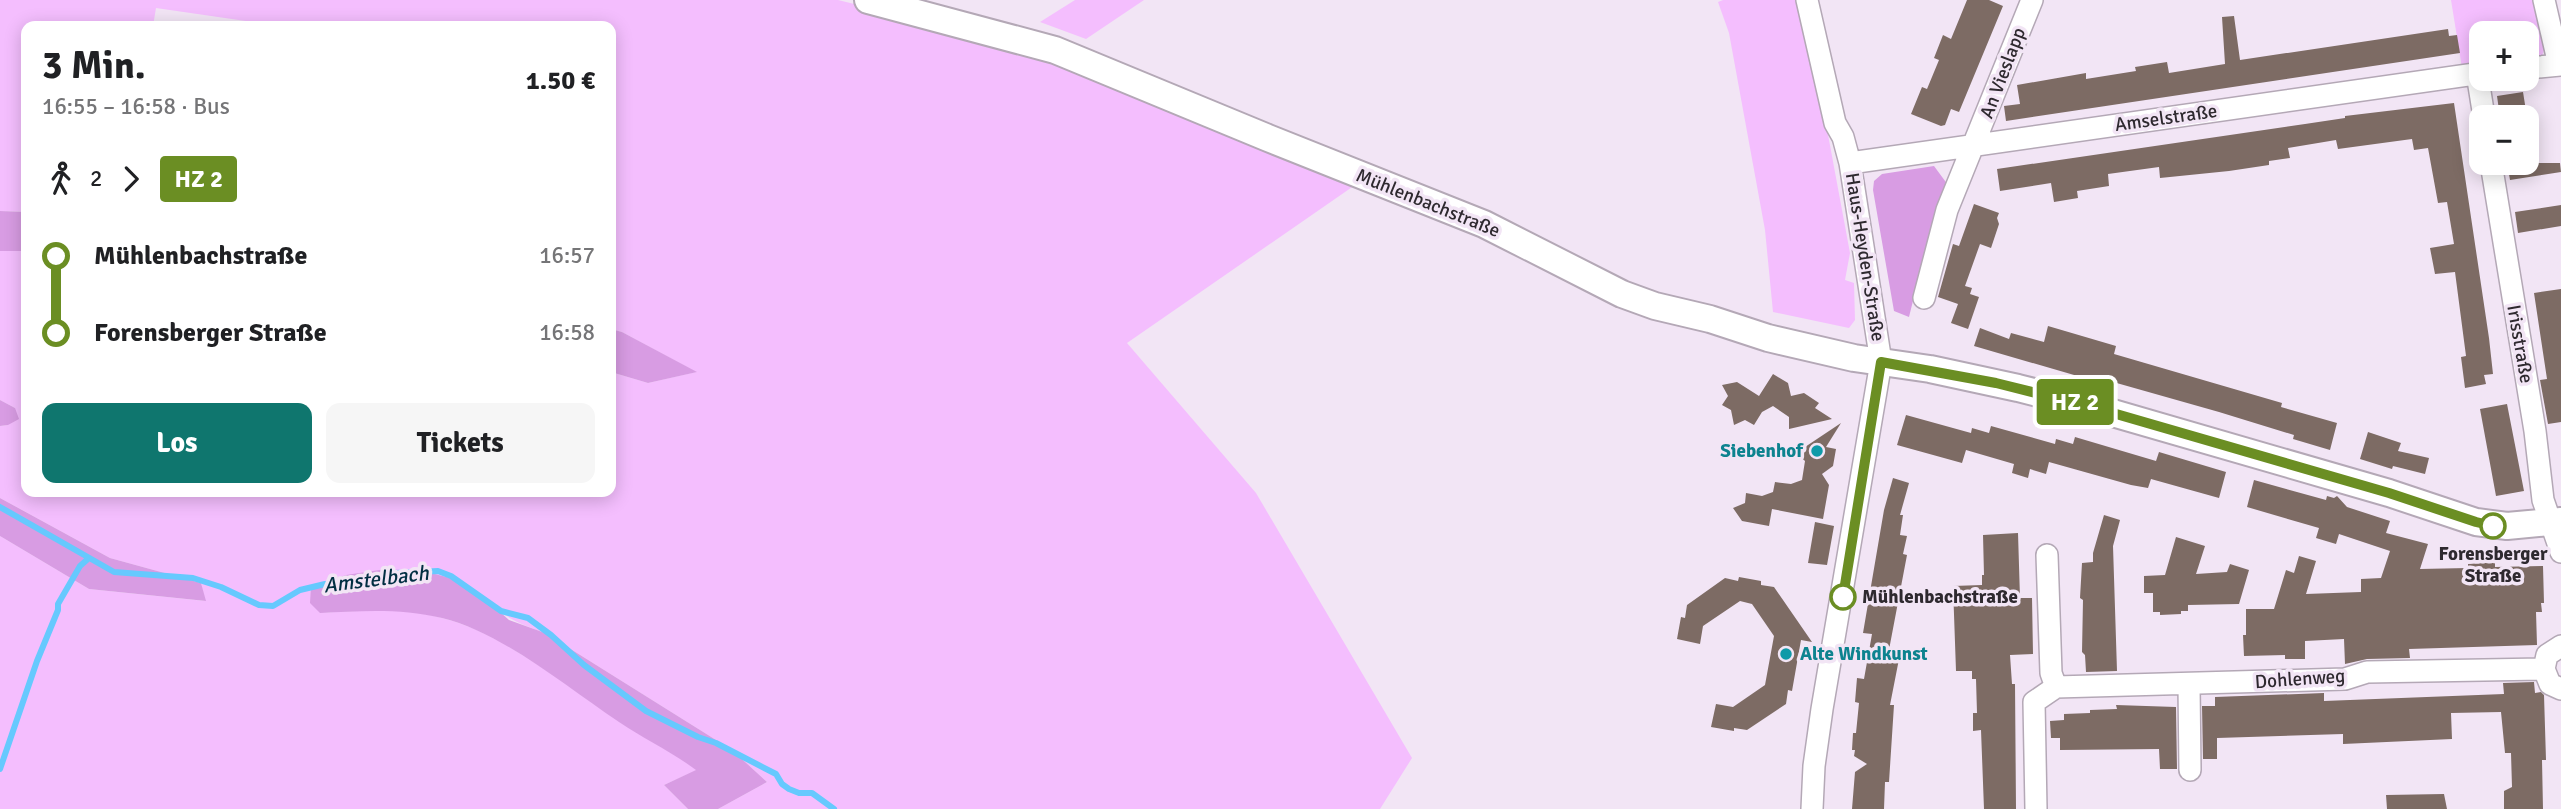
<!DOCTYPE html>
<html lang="de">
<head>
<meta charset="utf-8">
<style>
	body { margin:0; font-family:Signika,sans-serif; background:#f6f6f6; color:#202124; height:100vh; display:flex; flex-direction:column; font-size:26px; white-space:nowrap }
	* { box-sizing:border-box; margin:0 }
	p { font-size:23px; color:#757577 }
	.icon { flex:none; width:38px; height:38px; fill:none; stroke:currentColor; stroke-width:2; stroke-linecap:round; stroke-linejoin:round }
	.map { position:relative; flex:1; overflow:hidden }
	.drawer { position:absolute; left:21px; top:21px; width:595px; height:476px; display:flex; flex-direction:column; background:#fff; border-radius:14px; box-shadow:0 4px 18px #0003 }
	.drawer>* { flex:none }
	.badge { padding:0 14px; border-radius:5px; font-size:24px; line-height:46px }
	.buttons { position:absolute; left:2469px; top:21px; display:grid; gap:14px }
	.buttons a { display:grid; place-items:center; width:70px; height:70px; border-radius:14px; background:#fff; box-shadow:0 4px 18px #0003; font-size:35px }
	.map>.badge { position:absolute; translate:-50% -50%; box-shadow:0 0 0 4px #fff }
	.legs { display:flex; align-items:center; gap:10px; height:77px; padding:0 21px; font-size:23px }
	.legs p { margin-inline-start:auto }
	.summary { display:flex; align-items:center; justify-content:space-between; height:119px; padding:0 21px }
	h1 { font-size:38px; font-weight:700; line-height:52px }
	.action { display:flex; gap:14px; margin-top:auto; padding:14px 21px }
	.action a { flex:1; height:80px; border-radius:14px; background:#0f766e; color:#fff; font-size:28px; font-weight:700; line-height:80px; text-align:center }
	.action a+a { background:#f6f6f6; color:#202124 }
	ul { padding:0 21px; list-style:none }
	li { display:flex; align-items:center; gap:24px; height:77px; font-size:26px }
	li i { display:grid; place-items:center; width:10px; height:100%; margin:0 9px; background:currentColor }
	li i::after { content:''; width:18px; height:18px; margin:-9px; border:5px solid; border-radius:50%; background:#fff }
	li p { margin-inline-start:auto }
	li:first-child i { background:linear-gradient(#0000 50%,currentColor 0) }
	li:last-child i { background:linear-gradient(currentColor 50%,#0000 0) }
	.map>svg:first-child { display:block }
	.green { fill:#f4befe }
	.forest { fill:#d89ce3 }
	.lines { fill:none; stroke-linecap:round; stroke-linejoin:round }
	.stream { stroke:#66c9fe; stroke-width:6 }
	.building { fill:#7d6b64 }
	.minor-casing { stroke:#b4a8b6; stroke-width:24 }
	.tertiary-casing { stroke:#b4a8b6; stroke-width:30 }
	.minor { stroke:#fff; stroke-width:21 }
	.tertiary { stroke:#fff; stroke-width:26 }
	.line-1-casing { stroke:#fff; stroke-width:16 }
	.line-1 { stroke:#6b8e23; stroke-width:10 }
	.culture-dot { fill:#0f9aa8; stroke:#f2e5f5; stroke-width:2.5 }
	.stop-1-dot { fill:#fff; stroke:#6b8e23; stroke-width:3.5 }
	.labels { text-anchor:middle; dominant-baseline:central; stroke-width:7; stroke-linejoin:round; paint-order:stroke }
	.street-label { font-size:19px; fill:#2e292f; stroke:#f2e5f5 }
	.culture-label { font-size:19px; font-weight:bold; fill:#0d838f; stroke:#f2e5f5; text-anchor:end }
	.stop-label { font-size:19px; font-weight:bold; fill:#2e292f; stroke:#f2e5f5 }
	.water-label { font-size:21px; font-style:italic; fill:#002e42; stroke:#f2e5f5 }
</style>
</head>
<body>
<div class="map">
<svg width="2561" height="809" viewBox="0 0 2561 809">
	<rect width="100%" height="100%" fill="#f2e5f5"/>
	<path class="green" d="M0,0H838L1000,40L1358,183L1127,343L1256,493L1412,758L1380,809H718L767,782L732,750L545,633C517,623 501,616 480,594L320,613C361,611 401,607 442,618C504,633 567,687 620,722C645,739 673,752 697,770L664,785L688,809H0V536L89,589L205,601L201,583L110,558L0,498V426L8,425L15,408L0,400V251H26V492H611V372L648,383L696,372L622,332L611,329V26H280L156,8L153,26H26V212L0,211Z
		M1075,0H1144L1086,39L1040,22Z
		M1723,0H1803L1850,253L1845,280L1854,283L1855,320L1849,328L1773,312L1765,230L1729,33L1718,2Z
		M2451,0H2533L2544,50L2542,56L2527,58V33H2482L2481,65L2462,68Z"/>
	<path class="forest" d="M1934,166L1948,185L1931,228L1909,317L1894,311L1873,190L1874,181L1882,174Z
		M0,211L26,212V251H0Z
		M611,329L622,332L697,372L648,383L611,372Z
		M0,400L15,408L19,419L8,425L0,426Z
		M0,498L110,558L201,583L206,601L89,589L0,536Z
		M386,569L427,572L458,580L480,594L509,620L545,633L732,750L767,782L718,809H688L664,785L696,770C672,752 644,739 619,722C566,687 503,633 442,618C401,608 361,611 320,613L310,603L311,587L346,575Z"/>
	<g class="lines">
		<path class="stream" d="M0,507L114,572L193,578L221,587L259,605L273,606L300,590L325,584L359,581L396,573L438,571L451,576L501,611L528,618L551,635L584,665L646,711L698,737L716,743L776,774L782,784L789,789L799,793H812L834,809
			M0,769L37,661L58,610V604L80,566L89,558"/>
	</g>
	<path class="building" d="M1967,0H1989L2003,6L1959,112L1951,109L1945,125L1941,126L1911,114L1922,87L1927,89L1939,60L1934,58L1943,35L1951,39Z
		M2234,16L2240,60L2448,29L2449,36L2457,35L2460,53L2006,121L2004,106L2020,104L2017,85L2086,73V79L2136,71L2135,67L2167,62L2169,73L2225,64L2222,17Z
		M2523,92L2527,117H2500L2497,96Z
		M2454,103L2489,338L2493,374L2484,375L2486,384L2465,388L2461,357L2466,356L2455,272L2435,274L2430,248L2454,244L2447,202L2438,203L2428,148L2414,150L2412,139L2338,149L2336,140L2288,148L2290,158L2269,161V165L2229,171L2160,178L2159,167L2108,174L2109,186L2077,191L2078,198L2054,202L2051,183L2000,191L1997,169L2305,124L2345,118V116Z
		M2507,163H2560L2561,172L2510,180Z
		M1974,204L1999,213L1997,218L1999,224L1991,248L1980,244L1965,286L1972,288L1970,294L1979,297L1968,329L1951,323L1958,304L1938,297L1953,244L1959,246Z
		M2561,205V226L2518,233L2515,212Z
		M2561,289V422L2548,424L2540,380L2547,379L2534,293Z
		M2048,326L2116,346L2114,354L2282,403L2281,407L2337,423L2330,450L2293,439L2294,435L2219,412L2106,380L2105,384L1974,346L1980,328L2009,339L2011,333L2044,342Z
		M1773,374L1788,383L1791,396L1804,393L1819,403L1815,408L1832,419L1789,429V417L1773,406L1762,412L1754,425L1745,420L1734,425L1731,410L1722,405L1728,396L1722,385L1737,382L1759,396Z
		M2507,404L2524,491L2496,496L2480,409Z
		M1906,415L1971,433L1972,428L1989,433L1991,426L2055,444L2056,439L2073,444L2075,437L2156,461L2159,452L2226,472L2219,498L2151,479L2148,488L2131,485L2049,462L2046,474L2030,469L2028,478L2012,473L2014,464L1966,450L1962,463L1897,445Z
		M1841,423L1826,447L1836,449L1833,466L1822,474L1829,485L1823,519L1772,509L1769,526L1742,521L1733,508L1745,503L1746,493L1762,496L1773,492L1775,482L1791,484L1802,480L1805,461L1796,453Z
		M2368,432L2401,443L2398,451L2429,458L2425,474L2393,466L2392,469L2360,459Z
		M1893,478L1909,483L1900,515H1903L1900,535L1907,536L1903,554L1907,555L1888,655L1899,659L1890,705H1894L1889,782H1885L1884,809H1852L1855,772L1867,764L1854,756L1855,750H1852L1853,733H1856L1859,703L1855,702L1857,678L1864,679L1872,634L1863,633L1884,510Z
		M2254,480L2326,500L2327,496L2334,498L2337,496L2347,507L2390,521L2386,533L2428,544L2420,569L2468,568V564L2485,563H2495V567L2543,566L2544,603H2541L2542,612H2536L2537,645L2409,649L2410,658L2367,659L2345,664L2344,639L2305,641V659H2285V655L2244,656L2243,635H2246V609H2274L2286,570L2294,573L2299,556L2316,561L2306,594L2361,592V579L2381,578L2390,551L2339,534L2336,544L2316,538L2319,528L2247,507Z
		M2104,515L2120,520L2113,546L2117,671L2086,672L2085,655L2082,652L2083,600L2080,598L2082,563L2093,562V553Z
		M1815,522L1834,526L1827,565L1808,563Z
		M2018,533L2020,598H2032L2033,654L2010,655L2012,684H2015L2016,809H1984L1981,730L1973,731V713H1977L1976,679H1972V671H1956L1953,586L1982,585V575H1984L1983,535Z
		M2176,537L2205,546L2196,574L2227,572L2230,564L2249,570L2239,604L2188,605V611H2181V614L2160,615V612H2153V593H2144V576L2165,575Z
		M1739,577L1761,581V585L1774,587L1812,642L1801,640L1792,691L1788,690L1786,704L1747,730L1734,728V731L1711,727L1716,704L1733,707L1765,685L1774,636L1752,604L1740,601L1703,626L1700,644L1677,639L1681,617L1685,618L1687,605L1725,578L1738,581Z
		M2534,682L2535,693L2541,692L2544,695L2546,760H2542L2543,809H2504V791L2512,787L2511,753H2505L2501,712L2451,713L2452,739L2343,744V734L2217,738V759H2203L2202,706H2215V697L2324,693V701L2504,694L2503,683Z
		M2116,705L2176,707L2177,769H2160L2159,749L2060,750V738H2051L2050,721L2064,720V714L2090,713V710L2117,709Z
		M2444,794L2447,809H2387L2386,795Z"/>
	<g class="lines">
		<defs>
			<path id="minor" d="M1807,0L1835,123L1843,137L1850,163L1881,362L1822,709L1814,766L1812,809
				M2544,0L2559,65
				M2527,68L2561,65
				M2477,73L2484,117
				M1850,163L2482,73
				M2491,163L2535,431L2543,500L2561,552
				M1924,298L1947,210L2032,0
				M2047,555L2051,673L2056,687
				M2561,646L2547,655L2544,669L2550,684L2561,689
				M2189,685L2190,770
				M2036,809L2034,702L2056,687L2345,679L2367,672L2544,669"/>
			<path id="tertiary" d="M868,0L1055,50L1268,138L1484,224L1622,294L1655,306L1710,319L1768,338L1854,358L1930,369L2018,388L2092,407L2389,493L2476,522L2507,526L2561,521"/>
		</defs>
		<use href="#minor" class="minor-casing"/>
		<use href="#tertiary" class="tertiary-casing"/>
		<use href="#minor" class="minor"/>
		<use href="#tertiary" class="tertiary"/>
	</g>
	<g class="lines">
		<defs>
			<path id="line-1" d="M1843,597L1881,362L1996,383L2092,407L2389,493L2476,522L2493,526"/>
		</defs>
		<use href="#line-1" class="line-1-casing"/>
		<use href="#line-1" class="line-1"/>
	</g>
	<g class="culture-dot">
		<circle cx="1817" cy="451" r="7"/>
		<circle cx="1786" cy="654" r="7"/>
	</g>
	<g class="stop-1-dot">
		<circle cx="2493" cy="526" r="12"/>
		<circle cx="1843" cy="597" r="12"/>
	</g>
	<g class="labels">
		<g class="street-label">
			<text transform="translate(2003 73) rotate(-69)">An Vieslapp</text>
			<text transform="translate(2166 118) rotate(-8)">Amselstraße</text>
			<text transform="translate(1428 203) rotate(22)">Mühlenbachstraße</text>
			<text transform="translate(1865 257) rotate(81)">Haus-Heyden-Straße</text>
			<text transform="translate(2520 344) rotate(80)">Irisstraße</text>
			<text transform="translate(2300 679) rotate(-4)">Dohlenweg</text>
		</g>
		<g class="culture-label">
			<text x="1803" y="451">Siebenhof</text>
			<text x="1800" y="654" text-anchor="start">Alte Windkunst</text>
		</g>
		<g class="stop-label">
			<text x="2493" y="554">Forensberger<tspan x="2493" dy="22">Straße</tspan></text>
			<text x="1862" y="597" text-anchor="start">Mühlenbachstraße</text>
		</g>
		<g class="water-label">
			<text transform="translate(376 579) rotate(-7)">Amstelbach</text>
		</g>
	</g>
</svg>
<div class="buttons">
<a>+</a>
<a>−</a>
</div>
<b class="badge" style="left:2075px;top:402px;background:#6b8e23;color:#fff">HZ 2</b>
<section class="drawer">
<div class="summary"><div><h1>3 Min.</h1><p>16:55 – 16:58 · Bus</p></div><b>1.50 €</b></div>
<div class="legs"><svg class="icon" aria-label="walk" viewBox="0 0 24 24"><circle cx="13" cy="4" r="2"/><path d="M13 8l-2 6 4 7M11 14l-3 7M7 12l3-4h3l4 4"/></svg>2<svg class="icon" aria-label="forward" viewBox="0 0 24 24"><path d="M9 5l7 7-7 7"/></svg><b class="badge" style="background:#6b8e23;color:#fff">HZ 2</b></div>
<ul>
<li><i style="color:#6b8e23"></i><b>Mühlenbachstraße</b><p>16:57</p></li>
<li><i style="color:#6b8e23"></i><b>Forensberger Straße</b><p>16:58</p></li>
</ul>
<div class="action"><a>Los</a><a>Tickets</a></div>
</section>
</div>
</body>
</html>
